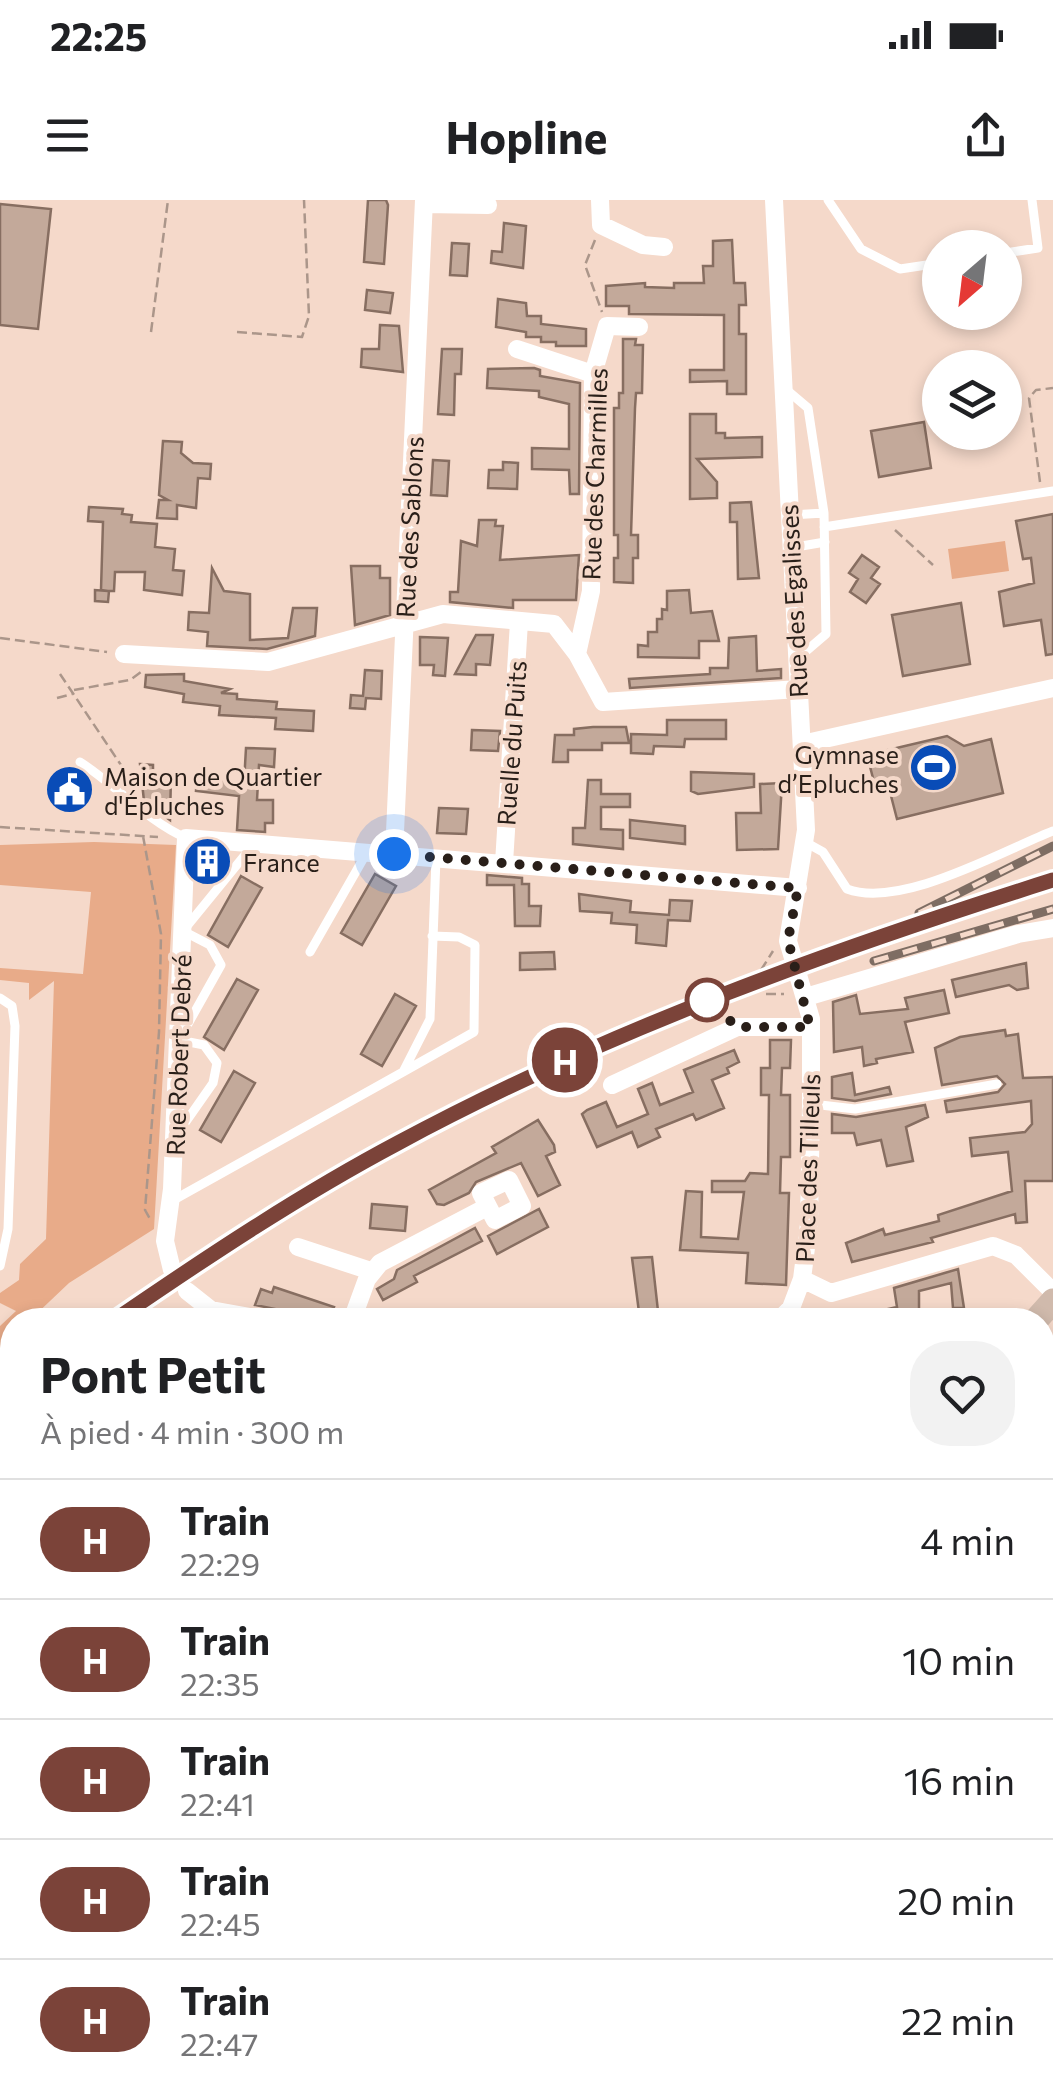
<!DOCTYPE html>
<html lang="fr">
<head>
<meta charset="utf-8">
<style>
	body { margin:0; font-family:Commissioner,sans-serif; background:#f2f2f2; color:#202124; height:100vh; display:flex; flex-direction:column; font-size:38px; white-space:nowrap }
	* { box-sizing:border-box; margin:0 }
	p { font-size:32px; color:#757577 }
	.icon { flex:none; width:55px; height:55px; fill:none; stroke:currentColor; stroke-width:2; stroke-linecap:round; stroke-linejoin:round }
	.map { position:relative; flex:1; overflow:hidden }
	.side { position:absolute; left:0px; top:1108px; width:1055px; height:792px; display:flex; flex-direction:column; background:#fff; border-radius:40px 40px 0 0; box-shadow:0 5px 15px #0003 }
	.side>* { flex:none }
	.badge { padding:0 20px; border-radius:32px; font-size:35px; line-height:65px }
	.needle { width:65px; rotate:208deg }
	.buttons { position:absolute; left:922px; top:30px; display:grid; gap:20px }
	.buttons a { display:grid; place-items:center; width:100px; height:100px; border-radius:50%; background:#fff; box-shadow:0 5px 15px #0003; font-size:50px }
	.you { position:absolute; width:50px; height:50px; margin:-25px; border:8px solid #fff; border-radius:50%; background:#1a73e8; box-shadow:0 0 0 15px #1a73e833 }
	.map>.badge { position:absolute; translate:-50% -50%; box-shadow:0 0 0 5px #fff }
	.round { display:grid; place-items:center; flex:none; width:105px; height:105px; border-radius:40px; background:#f2f2f2 }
	.summary { display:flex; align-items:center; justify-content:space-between; height:170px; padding:0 40px }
	h1 { font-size:48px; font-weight:700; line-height:75px }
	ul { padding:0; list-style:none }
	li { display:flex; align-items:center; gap:30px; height:120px; padding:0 40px; border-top:2px solid #e0e0e0 }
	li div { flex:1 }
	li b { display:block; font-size:38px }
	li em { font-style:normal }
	li .badge { min-width:110px; font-weight:700; text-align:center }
	.status { display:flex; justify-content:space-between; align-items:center; height:70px; padding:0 50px; background:#fff; direction:ltr }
	.status svg { height:28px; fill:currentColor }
	header { display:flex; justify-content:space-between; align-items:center; height:130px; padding:0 40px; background:#fff; font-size:45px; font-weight:700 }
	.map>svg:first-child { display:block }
	.green { fill:#e8ab89 }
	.water { fill:#e5986a }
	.building { fill:#c3a99a; stroke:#876e61; stroke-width:2.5 }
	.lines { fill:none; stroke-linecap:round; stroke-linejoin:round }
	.path { stroke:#ab968a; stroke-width:2.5; stroke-dasharray:10 5; stroke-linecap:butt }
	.lane { stroke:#fff; stroke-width:9 }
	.street { stroke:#fff; stroke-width:18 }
	.secondary { stroke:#d0baac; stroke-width:25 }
	.rail-casing { stroke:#7e6d63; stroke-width:9 }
	.rail { stroke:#f5d9ca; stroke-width:5; stroke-dasharray:15; stroke-linecap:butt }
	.line-casing { stroke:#fff; stroke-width:22 }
	.line { stroke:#7b4339; stroke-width:15 }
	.walk { stroke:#291f19; stroke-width:10; stroke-dasharray:0 18 }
	.stop-dot { fill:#fff; stroke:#7b4339; stroke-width:5 }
	.labels { text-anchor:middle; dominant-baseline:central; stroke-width:8; stroke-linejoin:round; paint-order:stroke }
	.street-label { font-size:25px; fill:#291f19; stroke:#f5d9ca }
	.poi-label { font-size:25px; fill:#291f19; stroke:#f5d9ca; text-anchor:start }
</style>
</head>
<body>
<div class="status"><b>22:25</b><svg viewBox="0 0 49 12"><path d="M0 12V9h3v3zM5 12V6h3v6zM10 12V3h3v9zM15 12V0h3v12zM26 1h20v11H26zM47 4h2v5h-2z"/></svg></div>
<header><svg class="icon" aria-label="menu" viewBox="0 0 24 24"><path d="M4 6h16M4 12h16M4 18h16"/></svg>Hopline<svg class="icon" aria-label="share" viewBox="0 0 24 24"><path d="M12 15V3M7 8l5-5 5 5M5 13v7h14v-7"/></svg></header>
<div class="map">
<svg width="1053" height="1898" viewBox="0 0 1053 1898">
	<rect width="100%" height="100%" fill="#f5d9ca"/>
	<path class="green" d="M1005,341L1009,371L952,379L948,349Z
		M94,642L176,645L154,1029L69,1083L30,1120H12V1145L0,1151V1126L16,1111L0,1103V1093L19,1080L20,1064L46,1039L54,781L29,800V783L0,780V768L83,774L91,692L0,685V645Z"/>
	<path class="water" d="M1053,1728V1898H54L96,1888H1042L1043,1729Z"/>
	<path class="building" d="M368,0H386L388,5L384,64L364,62Z
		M0,4L51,9L38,129L0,125Z
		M504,23L526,26L523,68L491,63L492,51L502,52Z
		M732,40L734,83H745L746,105H739V134H746V194H727V181L690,182V170H724V115L629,114V106H606V86L645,83V87L674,88V83H704L703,66H713V41Z
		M452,43L469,44L467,76L450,75Z
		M367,90L393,93L390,113L365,110Z
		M498,99L526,103L527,116H541V124L586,129V146H556V142H541V137H526V132L496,127Z
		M380,125L399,126L403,172L361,167L362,149H379Z
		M623,139H636L635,145H643L642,193H636L635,208L631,335H638V358H633V383L614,382V358H618V335H614V208H619V193H623Z
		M442,149H462L461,174H455L454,215L438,214Z
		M534,168L540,170V176L580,183L579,294H570L569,270L532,269V248L569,249V204L539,197V191L487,188L488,169Z
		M690,214H716V233H725V238L762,237V257L697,259L717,282V298L690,299Z
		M924,222L931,268L879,277L871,231Z
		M163,241L182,242L181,253L193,263L211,264L210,279L198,278L196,308L177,305V319L157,318L159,300H168L159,295Z
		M433,260L449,261L447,296L431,295Z
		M503,262L518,263L517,289L488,288L489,270H503Z
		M751,302L759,378L738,379L737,322H730V303Z
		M89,307L123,309L122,314L132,315L131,322L157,324L155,347L175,349L173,370L184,371L182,395L144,390L145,372H115L114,391H109L108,402L95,401V390L108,391L101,390L103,322L88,321Z
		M1053,314V454L1046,455L1041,420L1004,426L999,392L1034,383L1031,358L1023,359L1016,321Z
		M479,320H496L495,326H503L500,360L579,355L576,400H513V408L450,402V392H458L461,341L477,346Z
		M862,355L879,367L871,378L880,384L866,403L850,392L858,379L849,373Z
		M351,366H380V378H390V415L355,425Z
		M212,368L224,391L250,394V440L288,438L293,408H317L315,436L267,449L207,446L208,432L188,430L189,412L209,413Z
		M689,390L691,413L712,411L719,441H699V458L638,457V445L648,446V432H657V419H662V409L667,410V391Z
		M961,403L970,464L903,476L892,415Z
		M476,435H493L490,465L476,464V475L455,474Z
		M756,436L757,471L781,469V478L630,488L629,479L710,474V468H728L729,438Z
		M420,437L448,438L445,476L433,475L434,465H420Z
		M365,470L382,471L381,499L366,498L365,509L350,508L351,495L363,496Z
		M184,474V481L230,489L221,493L237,494V499L277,502L276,509L314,511L313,531L275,529L276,518L219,515L220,506L183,502L184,494L145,487L146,475Z
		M667,520H726V539H685L684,547L654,546L653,554L631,553V534L667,535Z
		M593,527H626L629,543H602V550H568V562H553L555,535H574V529Z
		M472,530L500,531L498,551L471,550Z
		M947,536L964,546L991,539L1003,593L897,619L890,592L874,582L867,555Z
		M246,548L275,549L274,567L259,565L257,600H273V623H265V632L237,630L239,596L196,591L197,577L244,583Z
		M140,564L153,565V574L171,575L170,620L144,601Z
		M72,570L86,580L66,610L52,600Z
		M691,572L754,574V587L698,594L691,591Z
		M588,580H601V594H630V607H601V629L623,630V649L573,644V628H585Z
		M782,583L778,649L737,650L736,613H761L760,584Z
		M439,608L468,609L466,634L437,633Z
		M630,620L685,626V644L630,638Z
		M375,674L396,686L362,745L341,733Z
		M487,675L522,678V684H529V706H541L540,726H515L514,685H487Z
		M241,676L262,688L228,747L208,735Z
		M579,694L631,701L630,712L669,715L670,700L692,701L690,721L668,720L666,746L636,743L637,725L611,723L612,713L580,711Z
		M554,752L555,769L520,770V753Z
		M1026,763L1028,788L1017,790L1009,785L956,797L952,780Z
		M237,779L258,790L224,850L204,837Z
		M944,790L949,813L905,822L913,852L876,859L877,863L864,866L862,847L834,852L833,802L856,795L860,814L908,809L905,798Z
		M395,794L416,806L382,866L361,854Z
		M1005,830L1006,836L1018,834L1023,878L1053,877V981H1025L1027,1022L1016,1023L1015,1014L931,1038L933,1042L852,1062L846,1043L883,1029L885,1035L939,1021L938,1015L1012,991L1008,952L972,956L970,938L1025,932L1032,924L1031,901L947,912L945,901L998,892L1005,884L997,876L942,885L935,848L960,837Z
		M770,840H791L790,868H782L781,895H790V957H781L780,993H789L786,1085L746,1083L748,1053L680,1050L686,991L702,992L701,1037L738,1039L744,992H712V981H745L750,973L768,974L769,895H761V868H770Z
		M734,850L739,862L727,868L729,873L712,880L724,908L696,920L693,914L656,929L660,937L638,947L632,932L597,947L582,914L587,910L606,902L617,927L648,914L638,889L652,883L660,905L693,892L684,870Z
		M234,871L255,883L221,942L200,930Z
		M852,873L855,895L889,887L891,894L855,901L832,898V877Z
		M925,905L928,917L906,927L913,961L887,966L881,940L857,945L854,933H832V914L856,917Z
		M538,920L554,945L555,952L546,956L560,985L538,996L521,963L476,982L469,993L444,1005L437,1004L429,990L496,953L492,947Z
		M372,1004L407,1007L405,1031L370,1028Z
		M539,1009L548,1027L497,1054L488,1036Z
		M475,1028L482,1041L414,1076L417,1082L383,1100L377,1089L394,1079L397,1070Z
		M652,1057L659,1120H640L632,1058Z
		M958,1069L964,1108H953L951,1083L919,1091V1120H862V1115L897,1107L894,1088Z
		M274,1087L334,1107L329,1120L255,1105L261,1089L272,1093Z
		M12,1456V1625L0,1626V1457Z"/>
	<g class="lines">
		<path class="path" d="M595,40L585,65L602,112
			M151,132L168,0
			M237,132L302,137L309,116L304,0
			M1040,282L1029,198L1036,190L1053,188
			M895,330L933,365
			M0,438L107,452
			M60,474L135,586
			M74,490L130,480L141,472
			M57,498L72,494
			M0,627L158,637
			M143,636L161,734L159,832L145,1010L150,1019
			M761,770L773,751
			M766,794H784
			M1042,1708L1053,1706
			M0,1861L12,1859"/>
		<path class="lane" d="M828,0L861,49L900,69L940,63
			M1005,53L1038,48L1032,0
			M782,186L808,208L824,313L826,434L798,458
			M791,315L824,313
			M824,327L1053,291
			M790,348L825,342
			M80,562C116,585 147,621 186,638
			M805,642L823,652L847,689C901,709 1000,652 1053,631
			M432,736L459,737L475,745L474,832L403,872L430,819L436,658
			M310,752L366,654
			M0,798L12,806L15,826L8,1029L0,1066
			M812,904L855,909L997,884
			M178,933L213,883L217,863L204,845L179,840L221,765L210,745L183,731L253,645
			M170,1002L403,872
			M1042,1418L1053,1421"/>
		<path class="street" d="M600,0L601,25L643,45L664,47
			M774,0L806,630L788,741L811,819V904L809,1024L802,1079L791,1108L779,1120
			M424,4L488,5
			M517,149L593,174
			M124,454L268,462L443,414L554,424L577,454L603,502L798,489
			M577,454L591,391L593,174L607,126L639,127
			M802,544L1053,488
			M394,654L424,0
			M504,663L519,422
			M806,797L1018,734L1053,728
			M612,885L737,827H811
			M509,980L522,1006L495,1020L481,993Z
			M298,1047L371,1071
			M172,1070L165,1041L172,989L186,638L798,688
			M802,1079L831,1093L993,1046L1016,1055L1053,1092
			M187,1091L211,1110L266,1120
			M352,1120L367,1079L380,1063L487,1007"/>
		<path class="secondary" d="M1036,1120L1053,1101
			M0,1400L12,1404"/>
		<defs>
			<path id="rail" d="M919,713L1053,646
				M874,761L1053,709
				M115,1120C205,1058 296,998 392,946C601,832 826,751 1053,680
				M0,1173L12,1167
				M0,1209L12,1201"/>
		</defs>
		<use href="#rail" class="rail-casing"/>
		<use href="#rail" class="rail"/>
	</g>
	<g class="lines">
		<defs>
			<path id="line" d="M115,1120C207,1057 300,995 398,943C606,831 828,751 1053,680"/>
		</defs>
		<use href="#line" class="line-casing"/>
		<use href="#line" class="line"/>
		<path class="walk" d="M394,654L798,688L788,740L810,827H737L707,800"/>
	</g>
	<defs>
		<symbol id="stadium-disc" viewBox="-11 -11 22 22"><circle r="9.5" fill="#094cb7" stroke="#f5d9ca"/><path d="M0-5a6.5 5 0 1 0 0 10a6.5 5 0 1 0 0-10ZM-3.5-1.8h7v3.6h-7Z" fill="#fff"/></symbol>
		<symbol id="civic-disc" viewBox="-11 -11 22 22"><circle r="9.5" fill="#094cb7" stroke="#f5d9ca"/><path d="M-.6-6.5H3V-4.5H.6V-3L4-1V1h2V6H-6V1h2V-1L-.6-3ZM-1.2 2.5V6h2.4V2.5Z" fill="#fff"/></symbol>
		<symbol id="building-disc" viewBox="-11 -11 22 22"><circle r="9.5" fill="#094cb7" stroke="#f5d9ca"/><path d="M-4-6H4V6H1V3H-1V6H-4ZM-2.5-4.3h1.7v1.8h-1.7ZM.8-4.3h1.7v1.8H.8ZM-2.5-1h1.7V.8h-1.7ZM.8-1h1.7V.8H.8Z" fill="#fff"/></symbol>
	</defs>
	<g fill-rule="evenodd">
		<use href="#stadium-disc" x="906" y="540" width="55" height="55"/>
		<use href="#civic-disc" x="42" y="562" width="55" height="55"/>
		<use href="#building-disc" x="180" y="634" width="55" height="55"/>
	</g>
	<circle class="stop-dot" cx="707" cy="800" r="20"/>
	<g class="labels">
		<g class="street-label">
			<text transform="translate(594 274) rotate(-88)">Rue des Charmilles</text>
			<text transform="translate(409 327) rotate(-87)">Rue des Sablons</text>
			<text transform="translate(793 401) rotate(-93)">Rue des Egalisses</text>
			<text transform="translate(511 543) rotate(-86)">Ruelle du Puits</text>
			<text transform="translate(178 855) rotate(-88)">Rue Robert Debré</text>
			<text transform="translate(807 968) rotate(-88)">Place des Tilleuls</text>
		</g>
		<g class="poi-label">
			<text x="899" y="554" text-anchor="end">Gymnase<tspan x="899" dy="29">d’Epluches</tspan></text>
			<text x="104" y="576">Maison de Quartier<tspan x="104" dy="29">d'Épluches</tspan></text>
			<text x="243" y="662">France</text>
		</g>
	</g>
</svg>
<div class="buttons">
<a><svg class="needle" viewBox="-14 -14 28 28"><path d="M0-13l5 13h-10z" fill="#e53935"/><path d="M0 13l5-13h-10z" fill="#757577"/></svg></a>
<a><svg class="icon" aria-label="layers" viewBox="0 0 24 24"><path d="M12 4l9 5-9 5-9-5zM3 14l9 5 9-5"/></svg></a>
</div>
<div class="you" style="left:394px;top:654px"></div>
<b class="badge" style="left:565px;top:860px;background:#7b4339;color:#fff">H</b>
<section class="side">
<div class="summary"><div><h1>Pont Petit</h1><p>À pied · 4 min · 300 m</p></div><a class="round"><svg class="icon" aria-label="heart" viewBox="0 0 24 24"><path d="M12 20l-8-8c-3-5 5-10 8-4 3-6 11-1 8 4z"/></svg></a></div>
<ul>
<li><span class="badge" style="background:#7b4339;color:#fff">H</span><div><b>Train</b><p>22:29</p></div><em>4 min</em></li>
<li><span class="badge" style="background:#7b4339;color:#fff">H</span><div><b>Train</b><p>22:35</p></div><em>10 min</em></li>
<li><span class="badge" style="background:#7b4339;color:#fff">H</span><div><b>Train</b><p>22:41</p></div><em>16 min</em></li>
<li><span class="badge" style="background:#7b4339;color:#fff">H</span><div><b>Train</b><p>22:45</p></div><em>20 min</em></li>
<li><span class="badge" style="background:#7b4339;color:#fff">H</span><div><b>Train</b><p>22:47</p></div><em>22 min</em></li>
</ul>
</section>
</div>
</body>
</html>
